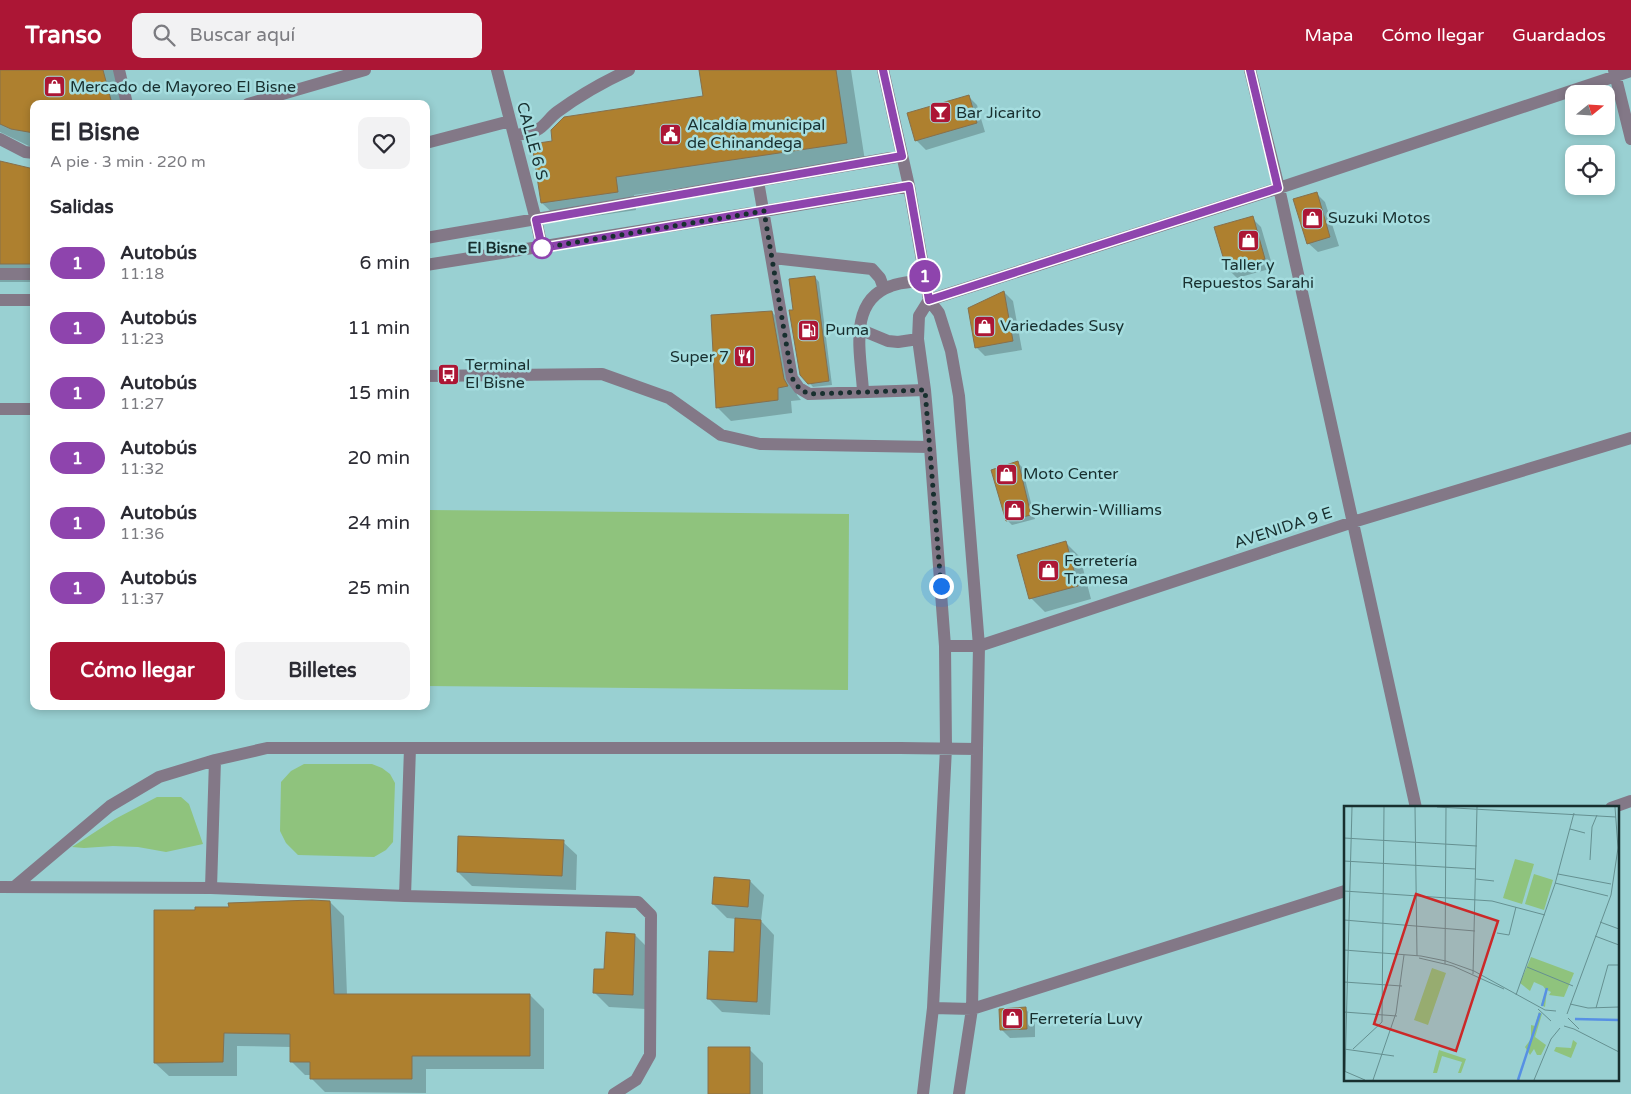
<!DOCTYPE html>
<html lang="es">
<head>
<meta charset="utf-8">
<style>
	body { margin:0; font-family:"Varela Round",sans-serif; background:#f2f2f3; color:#2b2b33; height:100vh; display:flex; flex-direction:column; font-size:19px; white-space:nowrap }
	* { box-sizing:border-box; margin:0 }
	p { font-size:16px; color:#7c7c81 }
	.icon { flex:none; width:28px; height:28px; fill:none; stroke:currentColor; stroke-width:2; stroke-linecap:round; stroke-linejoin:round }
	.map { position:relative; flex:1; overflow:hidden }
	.side { position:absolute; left:30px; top:30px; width:400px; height:610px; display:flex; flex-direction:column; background:#fff; border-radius:10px; box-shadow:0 2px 8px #0003 }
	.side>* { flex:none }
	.badge { padding:0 10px; border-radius:16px; font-size:18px; line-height:32px }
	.needle { width:32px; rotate:72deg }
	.controls { position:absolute; left:1565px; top:15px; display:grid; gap:10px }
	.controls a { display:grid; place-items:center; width:50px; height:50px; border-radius:10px; background:#fff; box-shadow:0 2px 8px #0003; font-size:25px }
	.you { position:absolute; width:25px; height:25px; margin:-12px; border:4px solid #fff; border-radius:50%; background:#1a73e8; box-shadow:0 0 0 8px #1a73e833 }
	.map>.badge { position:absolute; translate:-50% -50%; box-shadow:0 0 0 2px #fff }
	h2 { padding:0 20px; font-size:19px; line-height:45px }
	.round { display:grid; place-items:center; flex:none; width:52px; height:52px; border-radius:10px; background:#f2f2f3 }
	.headline { display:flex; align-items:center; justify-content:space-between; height:85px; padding:0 20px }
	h1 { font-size:24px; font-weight:700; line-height:38px }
	.primary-button { display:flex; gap:10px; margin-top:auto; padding:10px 20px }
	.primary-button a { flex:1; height:58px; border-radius:10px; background:#ac1635; color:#fff; font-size:20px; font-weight:700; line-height:58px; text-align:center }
	.primary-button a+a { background:#f2f2f3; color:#2b2b33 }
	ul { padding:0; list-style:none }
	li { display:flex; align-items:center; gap:15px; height:65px; padding:0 20px }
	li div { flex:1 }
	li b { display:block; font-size:19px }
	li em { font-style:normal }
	li .badge { min-width:55px; font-weight:700; text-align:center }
	header { display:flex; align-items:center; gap:30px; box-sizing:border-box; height:70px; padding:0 25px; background:#ac1635; color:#fff }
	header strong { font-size:24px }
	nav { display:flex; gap:28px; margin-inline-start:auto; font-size:18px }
	.search { width:350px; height:45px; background:#f2f2f3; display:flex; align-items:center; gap:12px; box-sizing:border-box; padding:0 18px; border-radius:10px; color:#7c7c81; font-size:19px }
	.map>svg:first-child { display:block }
	.green { fill:#8fc37d }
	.shadow { fill:#0003 }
	.building { fill:#ae802f; stroke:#86704d }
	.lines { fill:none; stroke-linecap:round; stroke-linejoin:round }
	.minor { stroke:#837887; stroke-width:12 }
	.line-casing { stroke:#fff; stroke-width:11 }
	.line { stroke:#8e44ad; stroke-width:8 }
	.walk { stroke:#182f2f; stroke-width:5; stroke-dasharray:0 9 }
	.stop-dot { fill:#fff; stroke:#8e44ad; stroke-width:2.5 }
	.labels { text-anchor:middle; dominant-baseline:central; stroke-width:5; stroke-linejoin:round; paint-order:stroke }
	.poi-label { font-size:16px; fill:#182f2f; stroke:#a5dddf; text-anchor:start }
	.street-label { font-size:16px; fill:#182f2f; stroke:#a5dddf }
	.stop-label { font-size:16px; font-weight:bold; fill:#182f2f; stroke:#a5dddf; text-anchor:end }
	.inset-river { fill:none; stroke:#5790e4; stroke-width:2.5 }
	.inset-road { fill:none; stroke:#659091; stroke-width:1 }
	.view { fill:#cc2828; fill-opacity:0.15; stroke:#cc2828; stroke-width:2.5 }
	.inset-edge { fill:none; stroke:#182f2f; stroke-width:2.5 }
</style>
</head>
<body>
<header>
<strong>Transo</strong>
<div class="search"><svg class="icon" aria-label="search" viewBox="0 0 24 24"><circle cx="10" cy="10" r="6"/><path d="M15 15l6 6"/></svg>Buscar aquí</div>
<nav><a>Mapa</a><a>Cómo llegar</a><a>Guardados</a></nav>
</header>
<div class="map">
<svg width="1631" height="1024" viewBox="0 0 1631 1024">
	<rect width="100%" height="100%" fill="#99d0d2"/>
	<path class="green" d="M426,440L849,444L848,620L426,616Z
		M304,694H372L382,698L390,704L395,713L393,772L386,780L374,787L298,785L286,773L280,761L281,712L291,701Z
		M157,727H181L189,734L203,774L166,782L138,777L113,776L84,778L72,777L115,749Z"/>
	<path class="shadow" d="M0,0H116L125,34H34V78L31,77L0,62Z
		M700,0H851L865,91L634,125L636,140L561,151L542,133L533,75L554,72L704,27Z
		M968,26L977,35L985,62L926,80L916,70Z
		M0,92L34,101V212H0Z
		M1316,123L1325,132L1339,176L1318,182L1308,173Z
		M1252,148L1261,157L1273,198L1237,208L1228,199Z
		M815,207L819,212L832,315L813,317L801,304L795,241Z
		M1004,222L1013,231L1022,280L985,286L976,277Z
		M772,242L786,256L797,325L801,330L791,331L792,343L731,351L717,337Z
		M1018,393L1022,397L1035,449L1012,455L1007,450Z
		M1066,473L1080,487L1091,529L1045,542L1031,528Z
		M563,772L577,785L576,820L472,816L458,802Z
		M750,811L764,825L761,851L774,865L770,945L722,942L708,928L735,883L737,849L727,848L713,834Z
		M330,832L344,846L347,925H530L544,939V999H426V1023L325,1022L311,1008V1005H305L291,991V977L237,976V1006H169L155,993L196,841Z
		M635,865L649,879L646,939L609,937L595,923L606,901Z
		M1025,939L1035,948V967L1010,968L1001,959Z
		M749,979L763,993V1024H710Z"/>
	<path class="building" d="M0,0H103L112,34H34V63L11,59L0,54Z
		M699,0H836L847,73L616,107L618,122L541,133L532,74L552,71L551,60L564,47L703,26Z
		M969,25L977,53L915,71L907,43Z
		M0,91L34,99V194H0Z
		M1317,122L1330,167L1307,174L1293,129Z
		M1253,146L1265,189L1227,200L1214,157Z
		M815,206L829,311L808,314L800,305L789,240H793L789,209Z
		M1004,221L1013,271L975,278L968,238Z
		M772,241L784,309L788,316L778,318V330L716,338L711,245Z
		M1018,391L1031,445L1006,451L991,400Z
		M1066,471L1078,516L1029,529L1017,485Z
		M458,766L564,770L562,806L457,802Z
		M714,807L750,810L748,837L712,834Z
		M312,830L330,831L334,924H530V986H412V1009H310V992H290V964L224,963L223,992L154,993V840H195V837H229L228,833Z
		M735,848L761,850L757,932L707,929L709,881L734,882Z
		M606,862L635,864L633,925L593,923L594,899H604Z
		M1026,937L1027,959L1000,960L999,939Z
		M708,977H750V1024H708Z"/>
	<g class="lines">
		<path class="minor" d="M119,0L127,34
			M497,0L536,150L542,178
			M883,0L909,116L929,230L939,243L951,281L959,326L979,576L972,939L959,1024
			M1250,0L1279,118L1416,738
			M1614,0L1631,69
			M248,34L365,0
			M514,65C521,64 530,64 537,60C544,57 550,47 557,42C580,25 603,12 629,0
			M0,69L25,82L34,83
			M426,73L510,51
			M758,111L792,308L799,318L809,324L925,320
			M426,168L902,86
			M773,188L872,199L880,208L884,219
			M426,195L764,141L909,116
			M0,204H34
			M0,230H34
			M859,259L888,271L898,272L918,269
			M426,306L602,304L669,328L721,365L760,374L930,377
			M863,321C861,285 847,231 891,216C901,212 914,212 925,210
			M0,339H34
			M945,576H979L1353,452L1631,368
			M1611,738L1631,731
			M0,817L211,818L405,826L638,832L651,845L650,985L636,1010L614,1024
			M14,817L110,736L159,707L215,690L267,678H900L977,679
			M211,818L215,690
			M405,826L410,678
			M933,938L972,939L1345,821
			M923,1024L933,938L946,678L945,576L930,377L925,320L918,269L919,246L929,230L1279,118L1631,1"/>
	</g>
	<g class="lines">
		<defs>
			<path id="line" d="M883,0L902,86L536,150L542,178L909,116L929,230L1278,118L1250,0"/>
		</defs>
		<use href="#line" class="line-casing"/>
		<use href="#line" class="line"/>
		<path class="walk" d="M542,178L764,141L792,308L799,318L808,324L925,320L941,516"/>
	</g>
	<defs>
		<symbol id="shop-square" viewBox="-11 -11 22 22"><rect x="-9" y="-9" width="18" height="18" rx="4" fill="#ac1635" stroke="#a5dddf"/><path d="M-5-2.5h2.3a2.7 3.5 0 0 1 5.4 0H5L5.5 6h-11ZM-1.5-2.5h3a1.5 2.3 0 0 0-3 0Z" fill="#fff"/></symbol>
		<symbol id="bar-square" viewBox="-11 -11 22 22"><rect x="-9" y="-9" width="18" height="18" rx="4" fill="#ac1635" stroke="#a5dddf"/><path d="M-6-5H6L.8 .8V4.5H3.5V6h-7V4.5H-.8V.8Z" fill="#fff"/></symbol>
		<symbol id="civic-square" viewBox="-11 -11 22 22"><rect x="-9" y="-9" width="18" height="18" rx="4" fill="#ac1635" stroke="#a5dddf"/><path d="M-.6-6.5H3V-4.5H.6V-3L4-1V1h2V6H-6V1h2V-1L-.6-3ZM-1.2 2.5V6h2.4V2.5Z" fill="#fff"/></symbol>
		<symbol id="fuel-square" viewBox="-11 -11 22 22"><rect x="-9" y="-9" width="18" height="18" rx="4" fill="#ac1635" stroke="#a5dddf"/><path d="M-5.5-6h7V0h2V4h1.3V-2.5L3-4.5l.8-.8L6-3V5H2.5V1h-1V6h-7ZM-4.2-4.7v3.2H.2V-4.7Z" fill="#fff"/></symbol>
		<symbol id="restaurant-square" viewBox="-11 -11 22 22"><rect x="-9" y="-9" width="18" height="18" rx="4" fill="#ac1635" stroke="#a5dddf"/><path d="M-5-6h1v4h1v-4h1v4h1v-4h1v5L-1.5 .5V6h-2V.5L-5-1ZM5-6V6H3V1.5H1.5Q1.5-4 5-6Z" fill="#fff"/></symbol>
		<symbol id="bus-square" viewBox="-11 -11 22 22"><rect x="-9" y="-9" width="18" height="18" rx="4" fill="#ac1635" stroke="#a5dddf"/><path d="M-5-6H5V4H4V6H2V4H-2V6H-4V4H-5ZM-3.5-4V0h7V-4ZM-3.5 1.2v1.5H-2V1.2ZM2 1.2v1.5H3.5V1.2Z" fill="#fff"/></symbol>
	</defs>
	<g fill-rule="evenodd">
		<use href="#shop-square" x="42" y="4" width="25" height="25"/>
		<use href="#bar-square" x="928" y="30" width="25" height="25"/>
		<use href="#civic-square" x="658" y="52" width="25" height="25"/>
		<use href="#shop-square" x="1300" y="136" width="25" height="25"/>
		<use href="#shop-square" x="1236" y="158" width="25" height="25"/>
		<use href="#shop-square" x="972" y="244" width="25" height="25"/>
		<use href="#fuel-square" x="796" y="248" width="25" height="25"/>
		<use href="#restaurant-square" x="732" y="274" width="25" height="25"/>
		<use href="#bus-square" x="436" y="292" width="25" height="25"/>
		<use href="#shop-square" x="994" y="392" width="25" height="25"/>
		<use href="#shop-square" x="1002" y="428" width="25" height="25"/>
		<use href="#shop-square" x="1036" y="488" width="25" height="25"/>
		<use href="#shop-square" x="1000" y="936" width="25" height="25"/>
	</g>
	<circle class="stop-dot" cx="542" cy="178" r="10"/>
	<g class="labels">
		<g class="poi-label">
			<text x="70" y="17">Mercado de Mayoreo El Bisne</text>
			<text x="956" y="43">Bar Jicarito</text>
			<text x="687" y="55">Alcaldía municipal<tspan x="687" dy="18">de Chinandega</tspan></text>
			<text x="1328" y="148">Suzuki Motos</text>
			<text x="1248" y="195" text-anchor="middle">Taller y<tspan x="1248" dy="18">Repuestos Sarahi</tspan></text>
			<text x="1000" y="256">Variedades Susy</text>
			<text x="825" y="260">Puma</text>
			<text x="729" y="287" text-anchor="end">Super 7</text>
			<text x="465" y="295">Terminal<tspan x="465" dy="18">El Bisne</tspan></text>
			<text x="1023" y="404">Moto Center</text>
			<text x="1031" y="440">Sherwin-Williams</text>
			<text x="1064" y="491">Ferretería<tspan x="1064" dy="18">Tramesa</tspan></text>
			<text x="1029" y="949">Ferretería Luvy</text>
		</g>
		<g class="street-label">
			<text transform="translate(532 71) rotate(75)">CALLE 6 S</text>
			<text transform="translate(1283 458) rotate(-18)">AVENIDA 9 E</text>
		</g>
		<g class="stop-label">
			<text x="527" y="178">El Bisne</text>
		</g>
	</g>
	<g transform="translate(1344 736)">
		<rect width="275" height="275" fill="#99d0d2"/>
		<path d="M171,53L190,58L178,98L159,92ZM190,68L209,74L200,104L181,98ZM187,151L230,167L220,191L205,189L207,186L203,184L201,201L197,199L202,184L199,180L190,176L186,185L176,177ZM88,162L102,167L84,219L70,214ZM195,206L198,208L191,231L202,239L197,249H193L190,243L186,249L181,241L187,233V219L191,220ZM229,234L233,237L227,252L210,245L212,241L227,242ZM95,244L122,253L117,267H114L118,256L98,250L93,267H89Z" fill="#8fc37d"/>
		<path class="inset-river" d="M198,200L203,182M231,213L275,214M174,274L196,207"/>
		<path class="inset-road" d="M71,1L73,150M93,1L272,11M226,23L241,27M0,32L133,40M246,54L248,21L253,9M0,55L132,63M214,68L267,78M132,73L150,75M211,77L264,90M0,85L148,95L201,109M0,114L131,125M256,116L275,123M153,127L165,129L172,101M251,130L275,139M0,144L77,150L102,155L130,165L201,204L212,205M75,152L109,160L160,183M101,158L102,1M183,161L229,180M129,168L133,1M0,176L58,180M172,189L211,78L230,7M226,198L244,202L275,201M252,202L264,159H275M194,203L207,215M0,206L53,210M223,208L267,89L274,42L271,1M224,212L235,223M220,220L230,223L275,246M0,243L50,250M9,243L38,216L40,1M0,265L21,274M1,266L8,1M29,274L52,207L60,149M190,274L207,233L216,222"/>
		<path class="view" d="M72,88L154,115L112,245L30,218Z"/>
		<rect width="275" height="275" class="inset-edge"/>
	</g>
</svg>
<div class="controls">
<a><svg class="needle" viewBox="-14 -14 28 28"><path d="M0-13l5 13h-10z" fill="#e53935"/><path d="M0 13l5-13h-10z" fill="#7c7c81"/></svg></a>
<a><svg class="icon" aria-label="locate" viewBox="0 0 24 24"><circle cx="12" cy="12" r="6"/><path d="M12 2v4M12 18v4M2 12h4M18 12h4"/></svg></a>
</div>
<div class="you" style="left:941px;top:516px"></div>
<b class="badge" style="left:925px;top:206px;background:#8e44ad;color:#fff">1</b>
<section class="side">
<div class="headline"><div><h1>El Bisne</h1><p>A pie · 3 min · 220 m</p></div><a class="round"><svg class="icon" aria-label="heart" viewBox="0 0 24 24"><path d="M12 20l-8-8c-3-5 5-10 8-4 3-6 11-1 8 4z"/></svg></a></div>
<h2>Salidas</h2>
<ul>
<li><span class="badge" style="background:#8e44ad;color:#fff">1</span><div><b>Autobús</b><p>11:18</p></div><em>6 min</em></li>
<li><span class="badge" style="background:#8e44ad;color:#fff">1</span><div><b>Autobús</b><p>11:23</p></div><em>11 min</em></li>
<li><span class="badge" style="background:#8e44ad;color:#fff">1</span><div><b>Autobús</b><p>11:27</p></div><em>15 min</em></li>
<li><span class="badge" style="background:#8e44ad;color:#fff">1</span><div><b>Autobús</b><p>11:32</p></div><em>20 min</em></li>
<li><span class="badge" style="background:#8e44ad;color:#fff">1</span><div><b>Autobús</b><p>11:36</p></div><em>24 min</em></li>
<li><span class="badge" style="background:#8e44ad;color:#fff">1</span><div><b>Autobús</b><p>11:37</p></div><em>25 min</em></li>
</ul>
<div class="primary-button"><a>Cómo llegar</a><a>Billetes</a></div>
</section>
</div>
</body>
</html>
